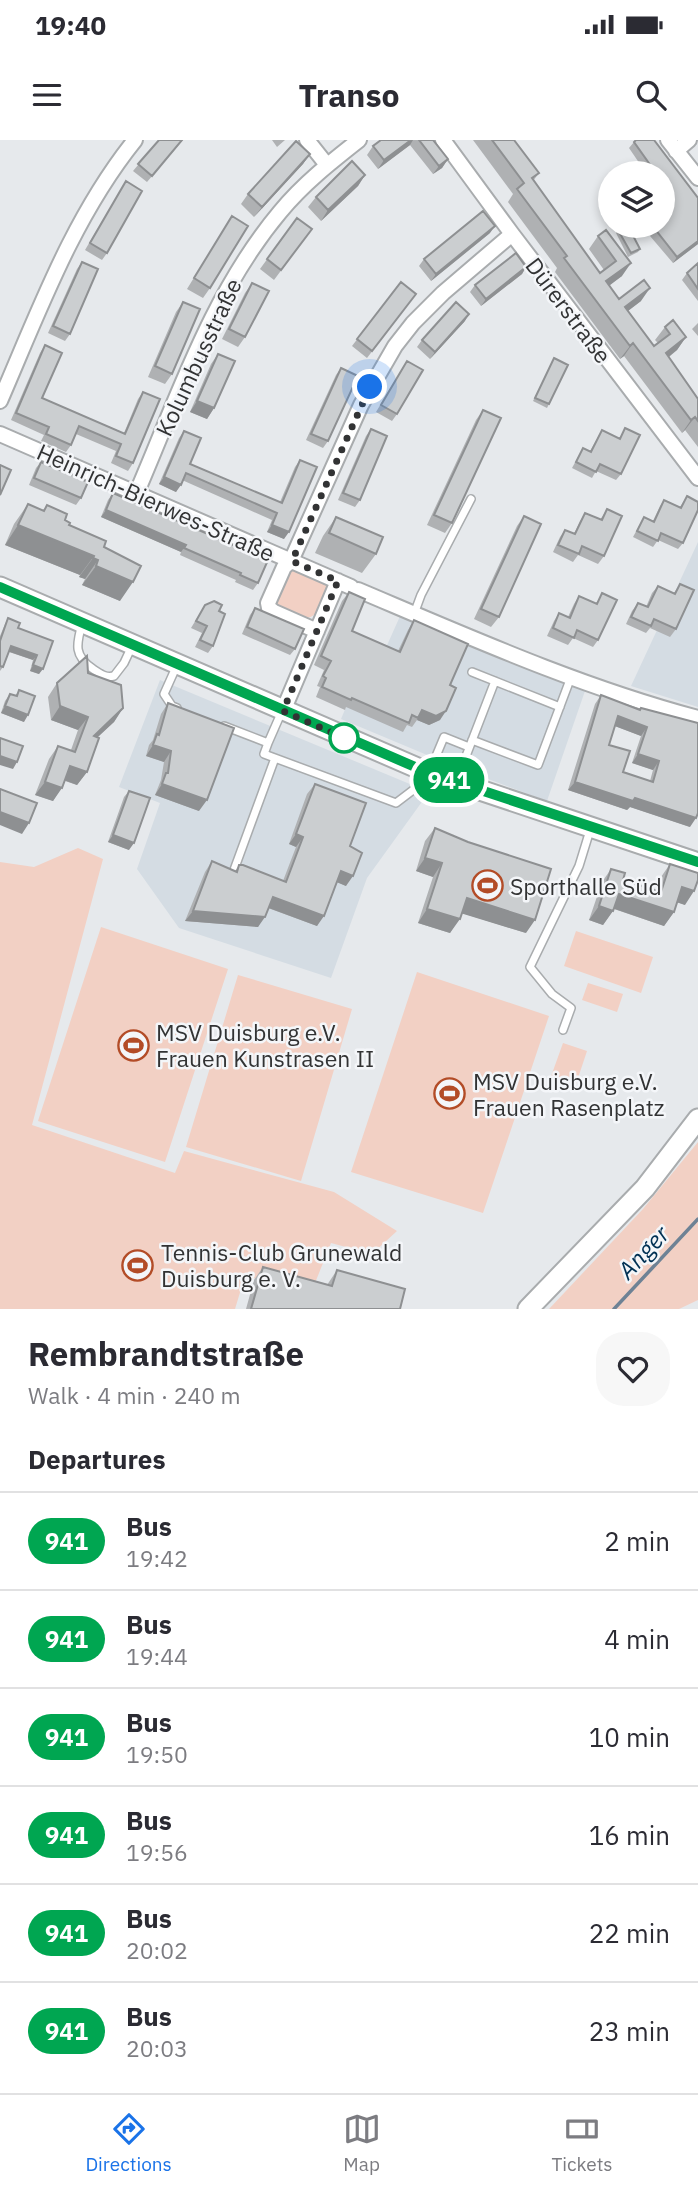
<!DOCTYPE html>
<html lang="en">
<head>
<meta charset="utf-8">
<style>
	body { margin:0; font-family:"IBM Plex Sans",sans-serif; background:#f7f7f7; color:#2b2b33; height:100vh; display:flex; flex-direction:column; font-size:26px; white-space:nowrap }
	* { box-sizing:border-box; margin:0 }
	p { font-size:23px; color:#7c7c81 }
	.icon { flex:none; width:38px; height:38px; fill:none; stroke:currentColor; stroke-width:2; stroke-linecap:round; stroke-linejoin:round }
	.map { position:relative; height:1169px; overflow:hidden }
	.side { display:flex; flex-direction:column; background:#fff; flex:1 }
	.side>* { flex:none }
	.badge { padding:0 14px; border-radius:23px; font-size:24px; line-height:46px }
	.fabs { position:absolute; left:598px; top:21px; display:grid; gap:14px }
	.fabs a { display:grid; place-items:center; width:77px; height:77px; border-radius:50%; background:#fff; box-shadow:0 4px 10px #0003; font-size:35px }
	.you { position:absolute; width:35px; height:35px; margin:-18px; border:5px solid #fff; border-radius:50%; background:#1a73e8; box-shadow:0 0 0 10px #1a73e833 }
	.map>.badge { position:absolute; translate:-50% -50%; box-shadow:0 0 0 4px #fff }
	h2 { padding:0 28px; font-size:26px; line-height:63px }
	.round { display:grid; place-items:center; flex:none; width:74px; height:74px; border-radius:28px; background:#f7f7f7 }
	.overview { display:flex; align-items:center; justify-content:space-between; height:119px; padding:0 28px }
	h1 { font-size:33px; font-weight:700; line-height:52px }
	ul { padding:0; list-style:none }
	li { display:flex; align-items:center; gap:21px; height:98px; padding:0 28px; border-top:2px solid #e1e1e2 }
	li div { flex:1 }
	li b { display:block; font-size:26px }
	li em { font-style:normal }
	li .badge { min-width:77px; font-weight:700; text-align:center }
	.status { display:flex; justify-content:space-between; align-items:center; height:49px; padding:0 35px; background:#fff; direction:ltr }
	.status svg { height:19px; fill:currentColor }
	header { display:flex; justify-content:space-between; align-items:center; height:91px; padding:0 28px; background:#fff; font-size:32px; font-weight:700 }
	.tab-bar { display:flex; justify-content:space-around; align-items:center; height:98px; border-top:2px solid #e1e1e2; background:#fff; font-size:19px; color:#7c7c81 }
	.tab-bar a { display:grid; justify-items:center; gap:4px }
	.tab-bar .active { color:#1a73e8 }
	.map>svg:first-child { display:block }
	.built { fill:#d4dce3 }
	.green { fill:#f2d0c4 }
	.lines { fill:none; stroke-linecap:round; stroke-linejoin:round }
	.stream { stroke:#6e8295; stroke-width:3.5 }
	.lane-casing { stroke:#a9acae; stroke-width:10 }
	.street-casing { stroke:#a9acae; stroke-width:18 }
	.secondary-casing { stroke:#a9acae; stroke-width:23 }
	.lane { stroke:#fff; stroke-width:7 }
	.street { stroke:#fff; stroke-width:14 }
	.secondary { stroke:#fff; stroke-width:19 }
	.wall { fill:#afb1b3; fill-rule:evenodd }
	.shaded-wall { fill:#8e9092 }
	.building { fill:#cbced0; stroke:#8e9092; stroke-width:2; fill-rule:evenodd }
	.line-casing { stroke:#fff; stroke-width:16 }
	.line { stroke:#00a651; stroke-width:10 }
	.walk { stroke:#323334; stroke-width:7; stroke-dasharray:0 12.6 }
	.stop-dot { fill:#fff; stroke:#00a651; stroke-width:3.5 }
	.labels { text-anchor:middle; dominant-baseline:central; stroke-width:5; stroke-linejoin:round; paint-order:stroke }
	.street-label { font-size:23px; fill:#323334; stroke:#f4f6f9 }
	.poi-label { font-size:23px; fill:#323334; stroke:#f4f6f9; text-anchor:start }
	.water-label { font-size:24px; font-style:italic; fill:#003053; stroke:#f4f6f9 }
</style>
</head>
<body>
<div class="status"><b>19:40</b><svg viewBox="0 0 49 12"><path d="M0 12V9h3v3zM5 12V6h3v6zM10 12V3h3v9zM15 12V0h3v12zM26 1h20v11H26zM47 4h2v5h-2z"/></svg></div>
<header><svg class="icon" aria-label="menu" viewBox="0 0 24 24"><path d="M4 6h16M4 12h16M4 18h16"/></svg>Transo<svg class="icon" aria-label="search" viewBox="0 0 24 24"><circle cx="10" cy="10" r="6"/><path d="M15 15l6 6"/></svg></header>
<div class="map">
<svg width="698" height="1169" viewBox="0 0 698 1169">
	<rect width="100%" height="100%" fill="#e6e9ec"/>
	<path class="built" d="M698,402V567L631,546Z
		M401,474L586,548L547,661L451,625L341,579L349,560L384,512Z
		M160,540L429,652L367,738L331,838L179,788L137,729L160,663L119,647Z"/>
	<path class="green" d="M295,428L326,444C327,451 325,454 323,460C314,481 308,481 288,472C282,469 279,468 275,462L291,429Z
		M78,708L103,719L32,985L175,1033L184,1011L334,1052L397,1091L372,1114L331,1103L311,1153L245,1136L235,1169H0V722L34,727Z
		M101,787L228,829L165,1022L38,981Z
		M576,791L653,817L641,853L564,826Z
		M417,832L549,876L483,1073L351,1032Z
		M238,835L352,869L301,1041L186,1007Z
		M588,843L623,854L617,872L582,860Z
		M563,903L587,911L574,950L549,942Z
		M698,1002V1160L679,1169H549L643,1069Z"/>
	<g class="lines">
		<path class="stream" d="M614,1169L698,1079"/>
		<defs>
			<path id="lane" d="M414,474L421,455L471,359
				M82,484C76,505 74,516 93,529C101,534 105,538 114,536L124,523L132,506
				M177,525L164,554L172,566L177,568
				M472,532L560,567
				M224,586L268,603L264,614L396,663L421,644L429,633L444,597L469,607
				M472,600L538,625L571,537
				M268,603L282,571
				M456,642L495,541
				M234,730L275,618
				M563,890L571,868L552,854L530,827L579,726L591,687"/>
			<path id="street" d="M307,0L327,25
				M443,0L512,94L698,338
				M668,0L698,38
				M676,11L689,0
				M0,261C39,171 73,77 135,0
				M0,294L351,447
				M137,352C178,257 212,153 280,72C303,44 331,22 359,0
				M358,450C469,497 581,547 698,578
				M317,491L274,472L269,468L268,463L284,427L291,421L361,265L395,206L413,183L443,153L512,94
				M283,571L338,441"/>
			<path id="secondary" d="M0,447L429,633L698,723
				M528,1169L645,1048L698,979"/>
		</defs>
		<use href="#lane" class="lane-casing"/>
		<use href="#street" class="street-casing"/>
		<use href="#secondary" class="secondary-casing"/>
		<use href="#lane" class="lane"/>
		<use href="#street" class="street"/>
		<use href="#secondary" class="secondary"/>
	</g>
	<path class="wall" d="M159,0H183L147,42L133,31Z
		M272,0H285L277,7Z
		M381,0H433L448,19L442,28L433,34L410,5L378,29L367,15L373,6Z
		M473,0H514L539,33L533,41L600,133L604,130L589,109L598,96L606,90L622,136L609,145L619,159L641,161L628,171L654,206L658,203L655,200L665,187L686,197L677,210L669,217L698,259V307L685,290L682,293L624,216L620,219L555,132L557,128L508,62L513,54Z
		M634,2L698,58V104L673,123L650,96L655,90L653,87L654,86H663L665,76L663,74V68L666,65L664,63L666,61L663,57V33H646L629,8Z
		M310,14L303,24L254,77L241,64L248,54Z
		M365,35L358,46L321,81L308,67L316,57Z
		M126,41L107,113L102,120L85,110Z
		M232,76L210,148L203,158L187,149Z
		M297,78L312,89L274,140L260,129Z
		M618,90L640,109L638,112L628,117L616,93Z
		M490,93L431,141L419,126L424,119Z
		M82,122L70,194L65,201L48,193L77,129Z
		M698,123V161L682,140L687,133Z
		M526,127L522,134L481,166L470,152L475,145Z
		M401,142L416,154L367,218L352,206Z
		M252,143L245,197L238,207L222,199L245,153Z
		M183,162L172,234L165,244L148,237L176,172Z
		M465,181L430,219L417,207L422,200Z
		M698,183V196L692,189Z
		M45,205L42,258L124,293L138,259L143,252L133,323L128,331L111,323L116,311L76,294L71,305L66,312L41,301L44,295L11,280L40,213Z
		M218,214L214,268L207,279L190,272L211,224Z
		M554,218L549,264L547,268L533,261Z
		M407,221L397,274L392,281L376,272Z
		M341,228L328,301L323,308L306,300L336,235Z
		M483,270L452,383L445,393L427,385L476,280Z
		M625,288L621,334L616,340L596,331L592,338L572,328L583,308L590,311L602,290L619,299Z
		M371,289L360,360L355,367L338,360L366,296Z
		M184,291L190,324L280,362L295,327L300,320L284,399L267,392L272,380L182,340L176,352L159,344L179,298Z
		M41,322L81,358L76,365L29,345L36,328Z
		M113,353L258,443L253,450L235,442L236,440L180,415L181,412L101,377L108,360Z
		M687,356L683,403L678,409L658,400L653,407L633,397L644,377L653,381L660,366L664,360L680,367Z
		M28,364L43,371L47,365L69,385L104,407L120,461L82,445L85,439L79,437L80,435L5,405L14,384Z
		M607,369L604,416L598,424L578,415L573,422L553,412L560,397L565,390L574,394L580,381L585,373L600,380Z
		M524,376L499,477L491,487L474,479L517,386Z
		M336,377L376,414L362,433L315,413L323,396Z
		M680,444L676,489L670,497L650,488L646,493L626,484L632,471L638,463L646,467L652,453L658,446L674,453Z
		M349,452L352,491L398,511L408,490L414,480L450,545L440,580L429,585L417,580L412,587L407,585L403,592L346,567L345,570L316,557L320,547L317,546L324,530L314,525L342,461Z
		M602,453L598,500L593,507L573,498L568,505L547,496L554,481L559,473L568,477L574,464L579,456L596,464Z
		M205,465L219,471L213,506L208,513L195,507L202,493L191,488Z
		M255,468L295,509L290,515L242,494L250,475Z
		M8,478L18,488L53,501L39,534L30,531L33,520L9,512L3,527L0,531V496L5,484Z
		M88,533L123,568L114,582L97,597L87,632L77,645L65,641L53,661L35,655L49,619L58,606L71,610L78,590L51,580L48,557L57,543Z
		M19,550L24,582L1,573L5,561L10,554L15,556Z
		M601,555L640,570L641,568L690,687L630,667L627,670L568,650L595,564ZM615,586L641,596L632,623L653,630L650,641L623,632L609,605Z
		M168,563L199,671L155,655L161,640L164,622L146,616L149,605L153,600L161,574Z
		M315,644L350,706L346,746L337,742L317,786L268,768L258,787L185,781L205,732L212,721L235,731L239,725L283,741L296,707L289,704L307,654Z
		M129,651V710L108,702L124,657Z
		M435,688L526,793L462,773L450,793L418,783L433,737L416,731L425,701Z
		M670,724L685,765L677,762L674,772L664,786L614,769L603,785L589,780L602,742L611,729L623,740L657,751L661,737Z
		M263,1127L327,1145L337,1130L400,1169H246L254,1140Z"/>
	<path class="shaded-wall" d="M411,0H413L410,5L378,29L384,20Z
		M310,14L303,24L254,77L262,67Z
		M448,19L442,28L433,34L439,26Z
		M365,35L358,46L321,81L328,70Z
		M495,86L490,93L431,141L436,134Z
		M698,101V104L673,123L677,117Z
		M631,123L622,136L597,155L606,141Z
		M526,127L522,134L481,166L486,159Z
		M650,148L641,161L616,180L625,167Z
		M469,174L465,181L430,219L435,212Z
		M686,197L677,210L657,226L666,213Z
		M633,203L624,216L620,219L630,206Z
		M197,261L214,268L207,279L190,272Z
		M695,277L685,290L682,293L691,280Z
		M164,337L181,345L176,352L159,344Z
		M106,370L186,405L181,412L101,377Z
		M18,385L94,416L80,435L5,405Z
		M272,385L289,392L284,399L267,392Z
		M93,418L98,420L85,439L79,437Z
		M96,426L133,442L120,461L82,445Z
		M11,506L37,515L33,520L7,511Z
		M33,525L43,529L39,534L30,531Z
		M5,566L28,575L24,582L1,573Z
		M60,566L88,577L78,590L51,580Z
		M123,568L114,582L84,610L94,596Z
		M422,570L446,571L440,580L429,585L417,580Z
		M618,576L647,587L641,596L612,585Z
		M153,605L171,611L164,622L146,616Z
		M638,614L659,621L653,630L632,623Z
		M0,616L17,622L13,629L0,625Z
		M70,626L87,632L77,645L61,639Z
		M45,642L62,648L53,661L35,655Z
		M575,642L635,658L696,678L690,687L630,667L627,670L568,650Z
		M162,644L207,660L199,671L155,655Z
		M0,672L29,683L22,694L0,685Z
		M296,694L303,697L296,707L289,704Z
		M113,695L134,703L129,710L108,702Z
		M425,718L442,723L433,737L416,731Z
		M341,731L353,736L346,746L334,741Z
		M682,747L694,751L685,765L673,761Z
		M619,754L674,772L664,786L609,767Z
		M273,757L324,776L317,786L266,767Z
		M467,758L535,780L526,793L457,772Z
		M599,766L613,771L603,785L589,780Z
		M427,769L460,779L450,793L418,783Z
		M193,771L265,777L258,787L185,781Z"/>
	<path class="building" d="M159,0H182L152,36L138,24Z
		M381,0H411L384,20L373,6Z
		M419,0H433L448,19L439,26Z
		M492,0H514L539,33L532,38L600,133L616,121L598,96L606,90L631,123L606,141L619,159L644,140L650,148L625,167L654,206L670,194L665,187L673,180L686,197L666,213L698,259V281L695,277L691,280L633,203L630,206L564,118L567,116L517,49L524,43Z
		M636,0H654L698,58V101L677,117L655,89L660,86H663V77L671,72L666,64L672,60L669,56L671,54L663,44V33H656L634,2Z
		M296,1L310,14L262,67L248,54Z
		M352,21L365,35L328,70L316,57Z
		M126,41L142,51L107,113L90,103Z
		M483,71L495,86L436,134L424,119Z
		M232,76L248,86L210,148L194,138Z
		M297,78L312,89L281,130L267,119Z
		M626,86H628L640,109L631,113L618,90Z
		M516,113L526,127L486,159L475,145Z
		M82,122L98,129L70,194L53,186Z
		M698,123V149L687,133Z
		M401,142L416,154L372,211L357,199Z
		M252,143L269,151L245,197L229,189Z
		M183,162L200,169L172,234L155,226Z
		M456,162L469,174L435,212L422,200Z
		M45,205L62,213L42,258L125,294L143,252L160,259L133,323L116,316L121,304L79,286L71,305L46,294L49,287L16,273Z
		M218,214L235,221L214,268L197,261Z
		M554,218L568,225L549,264L535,258Z
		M407,221L423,230L397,274L381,265Z
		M341,228L358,236L328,301L311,294Z
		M483,270L501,278L452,383L434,375Z
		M625,288L640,295L621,334L600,324L596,332L576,322L583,308L591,312L602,290L620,299Z
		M371,289L387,296L360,360L343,353Z
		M184,291L201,298L190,324L282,363L300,320L317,327L289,392L272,385L277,373L186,333L181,345L164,337Z
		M41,322L88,342L81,358L34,338Z
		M0,325L11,330L0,355Z
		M113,353L268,420L258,443L240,435L241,433L184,408L186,405L106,370Z
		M687,356L698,362V370L683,403L661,393L658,401L637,391L644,377L654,382L664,360L681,368Z
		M28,364L44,371L47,365L67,374L65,380L70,383L69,385L106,401L104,407L141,426L133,442L96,426L98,420L93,418L94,416L18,385Z
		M607,369L622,376L604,416L582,406L579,414L558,405L565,390L575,394L585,373L602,380Z
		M524,376L541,384L499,477L481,469Z
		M336,377L383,397L376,414L329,393Z
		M680,444L694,450L676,489L654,479L651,486L631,477L638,463L648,467L658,446L675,454Z
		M349,452L365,459L352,491L400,512L414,480L468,504L450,545L456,548L446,571L436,576L422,570L418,578L412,575L409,583L352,558L351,560L322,547L326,538L323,536L331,521L321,516Z
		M602,453L617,460L598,500L577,490L574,498L553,488L559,473L570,478L579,456L597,464Z
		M214,461L222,465L219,471L225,474L213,506L200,500L207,486L196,481L205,465Z
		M255,468L304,489L295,509L247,487Z
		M8,478L20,483L18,488L53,501L43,529L33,525L37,515L11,506L3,527L0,526V501Z
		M87,516L88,533L121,545L123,568L94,596L99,598L87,632L70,626L62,648L45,642L58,606L75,612L88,577L60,566L57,543Z
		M19,550L35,556L28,575L5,566L10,554L17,556Z
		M601,555L640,570L641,568L698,583V673L696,678L635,658L633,661L575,642ZM618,576L647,587L638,614L659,621L653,642L623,632L630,611L609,605Z
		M168,563L234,588L207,660L162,644L166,633H168L171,611L153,605L157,594L159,595Z
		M0,598L23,606L17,622L0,616Z
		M315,644L366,663L350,706L362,713L353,736L341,731L324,776L273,757L265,777L193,771L212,721L237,732L239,725H243L286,742L303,697L296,694Z
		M0,649L37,663L29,683L0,672Z
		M129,651L150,658L134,703L113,695Z
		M435,688L468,702L551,729L535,780L467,758L460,779L427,769L442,723L425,718Z
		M670,724L698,733V740L694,751L682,747L674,772L619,754L613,771L599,766L611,729L625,733L623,740L661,752Z
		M263,1127L332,1146L337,1130L405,1149L400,1169H251Z"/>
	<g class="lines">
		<defs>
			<path id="line" d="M0,447L429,633L698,722"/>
		</defs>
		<use href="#line" class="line-casing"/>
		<use href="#line" class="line"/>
		<path class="walk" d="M344,598L349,600L283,571L338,441L292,421L370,247"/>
	</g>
	<defs>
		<symbol id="stadium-ring" viewBox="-11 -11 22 22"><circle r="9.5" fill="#f4f6f9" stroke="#b34c27" stroke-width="1.5"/><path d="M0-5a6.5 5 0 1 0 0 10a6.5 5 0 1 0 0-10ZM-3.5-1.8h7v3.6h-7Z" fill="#b34c27"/></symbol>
	</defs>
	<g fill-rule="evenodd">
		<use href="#stadium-ring" x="470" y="728" width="35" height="35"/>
		<use href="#stadium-ring" x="116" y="888" width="35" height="35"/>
		<use href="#stadium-ring" x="432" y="936" width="35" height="35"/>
		<use href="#stadium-ring" x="120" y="1108" width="35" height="35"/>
	</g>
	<circle class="stop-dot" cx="344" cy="598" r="14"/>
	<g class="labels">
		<g class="street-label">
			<text transform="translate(569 170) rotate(53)">Dürerstraße</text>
			<text transform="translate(198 217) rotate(-65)">Kolumbusstraße</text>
			<text transform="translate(156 362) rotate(24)">Heinrich-Bierwes-Straße</text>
		</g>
		<g class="poi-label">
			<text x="510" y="746">Sporthalle Süd</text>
			<text x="156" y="892">MSV Duisburg e.V.<tspan x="156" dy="26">Frauen Kunstrasen II</tspan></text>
			<text x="473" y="941">MSV Duisburg e.V.<tspan x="473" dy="26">Frauen Rasenplatz</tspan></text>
			<text x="161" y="1112">Tennis-Club Grunewald<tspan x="161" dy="26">Duisburg e. V.</tspan></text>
		</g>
		<g class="water-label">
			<text transform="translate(643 1112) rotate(-47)">Anger</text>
		</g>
	</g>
</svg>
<div class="fabs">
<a><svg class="icon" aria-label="layers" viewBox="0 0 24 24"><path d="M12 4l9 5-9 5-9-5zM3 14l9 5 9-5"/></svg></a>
</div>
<div class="you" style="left:370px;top:247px"></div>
<b class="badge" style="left:449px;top:640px;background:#00a651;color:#fff">941</b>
</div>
<section class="side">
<div class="overview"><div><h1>Rembrandtstraße</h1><p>Walk · 4 min · 240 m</p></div><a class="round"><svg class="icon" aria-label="heart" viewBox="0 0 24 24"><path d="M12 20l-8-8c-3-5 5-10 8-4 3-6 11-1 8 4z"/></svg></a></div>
<h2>Departures</h2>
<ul>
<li><span class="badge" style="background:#00a651;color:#fff">941</span><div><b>Bus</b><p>19:42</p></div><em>2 min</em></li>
<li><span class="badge" style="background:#00a651;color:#fff">941</span><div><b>Bus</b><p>19:44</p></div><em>4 min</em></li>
<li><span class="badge" style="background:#00a651;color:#fff">941</span><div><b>Bus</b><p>19:50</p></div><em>10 min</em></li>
<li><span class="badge" style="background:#00a651;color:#fff">941</span><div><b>Bus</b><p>19:56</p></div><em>16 min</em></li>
<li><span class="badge" style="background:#00a651;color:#fff">941</span><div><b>Bus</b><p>20:02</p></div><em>22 min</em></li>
<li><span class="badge" style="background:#00a651;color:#fff">941</span><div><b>Bus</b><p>20:03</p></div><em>23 min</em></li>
</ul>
</section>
<nav class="tab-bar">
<a class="active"><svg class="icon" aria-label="directions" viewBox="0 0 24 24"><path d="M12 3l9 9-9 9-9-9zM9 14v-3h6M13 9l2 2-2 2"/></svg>Directions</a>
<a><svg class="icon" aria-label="map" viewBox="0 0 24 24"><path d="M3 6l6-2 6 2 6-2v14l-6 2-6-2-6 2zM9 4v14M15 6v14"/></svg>Map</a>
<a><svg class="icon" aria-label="tickets" viewBox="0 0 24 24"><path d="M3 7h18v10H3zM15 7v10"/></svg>Tickets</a>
</nav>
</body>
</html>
